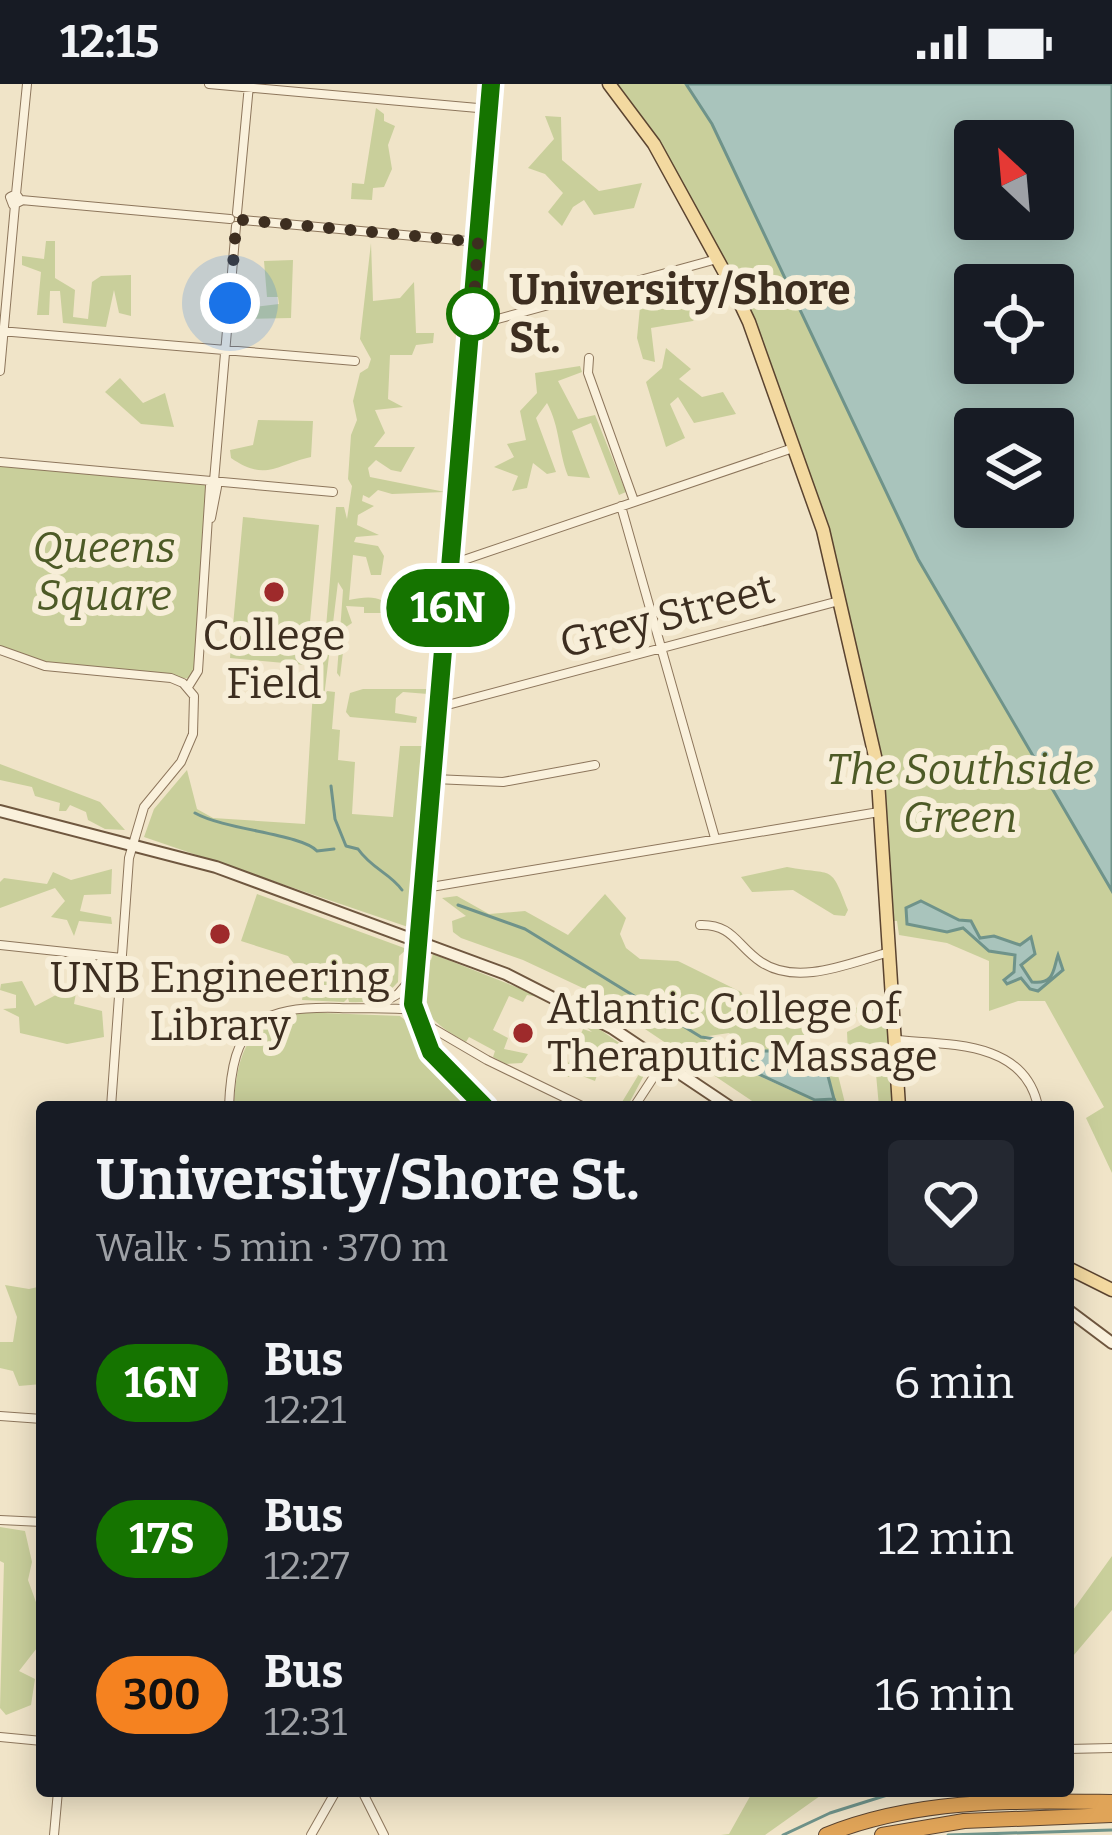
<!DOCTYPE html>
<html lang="en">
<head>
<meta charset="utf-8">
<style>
	body { margin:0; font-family:Bitter,serif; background:#242831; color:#f1f3f6; height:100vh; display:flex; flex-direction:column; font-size:45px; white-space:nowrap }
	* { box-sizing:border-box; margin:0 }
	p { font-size:39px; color:#9ea1a6 }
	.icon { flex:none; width:66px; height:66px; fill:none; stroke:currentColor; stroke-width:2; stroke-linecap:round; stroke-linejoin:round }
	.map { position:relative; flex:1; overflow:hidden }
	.details { position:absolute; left:36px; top:1017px; width:1038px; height:696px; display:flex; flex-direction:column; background:#171b24; border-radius:12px; box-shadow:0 6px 30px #0003 }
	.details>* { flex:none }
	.badge { padding:0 24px; border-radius:39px; font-size:42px; line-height:78px }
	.needle { width:78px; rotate:334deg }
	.controls { position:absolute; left:954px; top:36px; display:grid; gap:24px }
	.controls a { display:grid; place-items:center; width:120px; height:120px; border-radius:12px; background:#171b24; box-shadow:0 6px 30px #0003; font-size:60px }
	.you { position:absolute; width:60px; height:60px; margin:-30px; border:9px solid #fff; border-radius:50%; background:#1a73e8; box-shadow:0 0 0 18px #1a73e833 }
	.map>.badge { position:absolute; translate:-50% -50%; box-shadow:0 0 0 6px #fff }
	.round { display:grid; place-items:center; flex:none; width:126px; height:126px; border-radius:12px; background:#242831 }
	.headline { display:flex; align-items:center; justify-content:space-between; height:204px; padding:0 60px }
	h1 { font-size:57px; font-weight:700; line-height:90px }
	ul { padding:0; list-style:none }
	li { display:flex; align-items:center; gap:36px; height:156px; padding:0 60px }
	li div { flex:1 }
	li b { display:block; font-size:45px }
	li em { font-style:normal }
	li .badge { min-width:132px; font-weight:700; text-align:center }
	.status { display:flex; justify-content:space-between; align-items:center; height:84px; padding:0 60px; background:#171b24; direction:ltr }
	.status svg { height:33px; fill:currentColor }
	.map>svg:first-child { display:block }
	.green { fill:#c9cf9b; fill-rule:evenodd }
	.water { fill:#a9c4bc; stroke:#6f938a; stroke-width:3; fill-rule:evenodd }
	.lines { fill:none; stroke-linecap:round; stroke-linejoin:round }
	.stream { stroke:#6f938a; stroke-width:3 }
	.street-casing { stroke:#8d765c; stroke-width:10 }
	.secondary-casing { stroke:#6f573f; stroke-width:14 }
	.primary-casing { stroke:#5b4430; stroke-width:15 }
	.highway-casing { stroke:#5b4430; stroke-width:16 }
	.street { stroke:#faf1dc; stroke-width:8 }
	.secondary { stroke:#faf1dc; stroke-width:10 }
	.primary { stroke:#f3d9a0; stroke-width:12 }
	.highway { stroke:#e0a458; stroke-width:14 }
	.line-casing { stroke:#fff; stroke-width:27 }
	.line { stroke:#157400; stroke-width:18 }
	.walk { stroke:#3d2e20; stroke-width:12; stroke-dasharray:0 21.6 }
	.stop-dot { fill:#fff; stroke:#157400; stroke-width:6 }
	.poi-dot { fill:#9e2a2b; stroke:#f7eed8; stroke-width:4.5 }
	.labels { text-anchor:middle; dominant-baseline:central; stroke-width:12; stroke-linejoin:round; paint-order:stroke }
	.stop-label { font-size:42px; font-weight:bold; fill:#3d2e20; stroke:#f7eed8; text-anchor:start }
	.park-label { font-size:42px; font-style:italic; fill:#4d5a26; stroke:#f7eed8 }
	.street-label { font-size:42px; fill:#3d2e20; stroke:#f7eed8 }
	.poi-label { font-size:42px; fill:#3d2e20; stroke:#f7eed8 }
</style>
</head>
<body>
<div class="status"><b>12:15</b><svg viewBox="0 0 49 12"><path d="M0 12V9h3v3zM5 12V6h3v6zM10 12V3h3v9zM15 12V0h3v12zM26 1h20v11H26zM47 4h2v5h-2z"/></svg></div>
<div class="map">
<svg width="1112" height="1751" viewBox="0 0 1112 1751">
	<rect width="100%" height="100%" fill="#f0e4c8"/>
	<path class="green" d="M609,0H1112V1089L1086,1034L1104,1023L1045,917H1018L989,927V877L947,859L899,851L897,837H889L877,681L823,446L749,238L695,131ZM975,57H1053V135H975ZM975,201H1053V279H975ZM975,345H1053V423H975Z
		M376,24L384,30V37L395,42L388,61L392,85L384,103L373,104L372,116L351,115L352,99L364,100Z
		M545,32L561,33L562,76L599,107L642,99L634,124L594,131L584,116L573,123L562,142L548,128L563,109L545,90L528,84L554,55Z
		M46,157H55V194L75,206L73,233L88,235L92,198L101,192L131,191V232L119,229L114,206L106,243L63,239L60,207H50L49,231H37L41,188L22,181V172L44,175Z
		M371,159L373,217L400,214L414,198L416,249H434L433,259L416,261L412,271H390L388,315L403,323L375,326L385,349L374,363H415L401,388L391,386L376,376L368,384L370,393L445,408L392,410L378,406L369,414L363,411L362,417L374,422L358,431L357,441L379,451L356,453L354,458L378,462L384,472L381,491H371L366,473L353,471L349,516C370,512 382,511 396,529H364V523L346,522L352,539L346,543L340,593L337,589L343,506L338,498L324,613L327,607L335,608L332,645L340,646L338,676L355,678L352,730L393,733L400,662H429L419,787L408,843L144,753L154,725L187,686L197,725L213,734L305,740L313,606L323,580L336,423H344L347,435L352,402L348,395L351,351L357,336L353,317L360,289L368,284L371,275L360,255Z
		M293,176L291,234L244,235L246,224L279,220L278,213H267L264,177Z
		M668,206L694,212L701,226L693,237L651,244L655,278L643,275L637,254L640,223Z
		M666,264L691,285L679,295L702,313L723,308L736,330L694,339L678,313L670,320L685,354L666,363L646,298L662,284Z
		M580,282L582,288L558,297L578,335L595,331L626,408L619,411L591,339L572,347L590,394L568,392C558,366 560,343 547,319L536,334L556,388L547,390L533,379L527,404L512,407L518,392L494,383L514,373L507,360L526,356L520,327L537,309L535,289Z
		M120,294L143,319L165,309L174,343L141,340L105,308Z
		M258,336L313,337L311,373C275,381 266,398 231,374L230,366L253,361Z
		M0,378L207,397L209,424L195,595L63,584L0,566Z
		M243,433L319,441L306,581L230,574Z
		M363,605H427L428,610L403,608L396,614L395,629L417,633L416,639L350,633L346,628L350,609Z
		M0,680L100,718L125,746L105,745L88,736L86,728L70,721L66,727H59L60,719L35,712L32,703L0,696Z
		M787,783C835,792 830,779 848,826L845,832L834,831L793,806L752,808L741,793Z
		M112,785L111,810L84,811L80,827L111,833L112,840L79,837L74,852L67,836L51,833L65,817L55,804L0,824V798L4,794L47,800L53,788L71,796Z
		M257,810L407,865L399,872L398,898C385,913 369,920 349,918L348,914L344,918L302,916L305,894L288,872L241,857Z
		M605,810L626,834L620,850L626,864L640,875L678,877L741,908L752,926L797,942L812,929L886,920L881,926L858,928L798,959L800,963L829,965L825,971L835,979L846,1023H761L587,906L523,876L461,854L453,848L452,837L466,832L442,814L457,812L489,830L525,827L568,851ZM729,949L743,962L770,967L799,980L792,1007L733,980L702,953Z
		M433,870L544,914L527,911L523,918L509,912L493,946L508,954L504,965L528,970L522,979L505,980L493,973L495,967L469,953L466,958C421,933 419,923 424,874L431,876Z
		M76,876L107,879L111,884L78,898L74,920L102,927L104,953L67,960L20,949L19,933L3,925L16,924V911L0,906L1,900L22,897L35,922L71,903Z
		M299,928L400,932L410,940L421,967L473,1023L408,1017L407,1023H234C236,977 245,935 299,928Z
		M583,934L650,980L627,1023H619L639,990L634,987L636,982L614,966L611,973L604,971L595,997L572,988L569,993L563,991L583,945L592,948L581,939Z
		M865,939H882L890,946L892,1023H879L874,968L848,969L847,948Z
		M5,1201L29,1205L42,1202V1300L19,1302L13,1287L0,1284V1258H13L17,1233Z
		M0,1443L25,1447L32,1478L28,1496L41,1532L37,1564L19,1587L35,1595L31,1621L6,1631L0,1624L4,1479L0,1477Z
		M1112,1472V1526L1068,1578V1533Z
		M753,1707H827L765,1751H721L729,1750Z"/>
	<path class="water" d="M686,0H1112V807L918,475L712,40ZM975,57H1053V135H975ZM975,201H1053V279H975ZM1053,345V423H975V345Z
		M921,817L959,836L971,837L980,854L994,852L1020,861L1031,853L1035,870L1021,881L1032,898C1055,901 1053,885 1058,871L1063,886L1038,907L1030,905L1021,894L1007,900L1004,896L1014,888L1015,871L989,867L963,844L947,848L907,840L906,824Z
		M759,967H770L799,980L820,982L827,988L834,1015L815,1016L752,987Z"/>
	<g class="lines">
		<path class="stream" d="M331,702L335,735L346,762L358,765C372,785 390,789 402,806
			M195,729C225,746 302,750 317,767L334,765
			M458,821L525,845L701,953L716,955L754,977
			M834,1015L838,1023
			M783,1751L830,1729L900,1707
			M948,1751L1112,1746"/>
		<defs>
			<path id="street" d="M209,0L489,25
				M16,110L27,0
				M16,110L21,117L13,121L10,113Z
				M21,116L230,135
				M237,129L249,1
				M243,136L478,158
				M472,242L717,175
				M0,247L355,277
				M589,274L588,289L634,417
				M0,287L15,121
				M0,378L333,408
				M214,397L236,142
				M621,422L715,754
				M211,434L217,403
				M452,480L793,364
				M0,566L45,582L171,594L183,599L194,612L193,650L181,678L144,723L129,774L111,1023
				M188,603L198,587L210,402
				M440,623L839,517
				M434,695L503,698L595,681
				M425,804L879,728
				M700,841C733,840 737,862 761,878C798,903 852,878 890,868
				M420,858C417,879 411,903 414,924C418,965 455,999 485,1023
				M0,861L122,874
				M377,922L398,910L415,890
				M417,935L487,976L584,1023
				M897,956C950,961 1021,957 1037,1018
				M229,1023C232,939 258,922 339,924C363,925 389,923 414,926
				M634,1023L664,977
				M0,1332L42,1335
				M0,1436L42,1438
				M0,1653L42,1657
				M1068,1665L1112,1664
				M362,1707L384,1751
				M54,1751L58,1707
				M311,1751L336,1707"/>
			<path id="secondary" d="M0,727L216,783L506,890L612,944L730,1023
				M420,858L491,0
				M1068,1226L1112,1259"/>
			<path id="primary" d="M609,0L654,60L732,202L749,238L823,446L877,681L899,1023
				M1068,1184L1112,1206"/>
			<path id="highway" d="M826,1751C917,1714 1016,1717 1112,1718
				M882,1751L964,1737L1112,1731"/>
		</defs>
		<use href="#street" class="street-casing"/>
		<use href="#secondary" class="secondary-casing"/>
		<use href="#primary" class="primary-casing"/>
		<use href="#highway" class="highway-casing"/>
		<use href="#street" class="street"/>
		<use href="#secondary" class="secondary"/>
		<use href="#primary" class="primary"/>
		<use href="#highway" class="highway"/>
	</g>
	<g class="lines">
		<defs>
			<path id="line" d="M485,1023L431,968L413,920L491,0"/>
		</defs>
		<use href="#line" class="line-casing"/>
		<use href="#line" class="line"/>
		<path class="walk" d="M230,219L236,142L243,136L478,158L473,230"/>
	</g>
	<circle class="stop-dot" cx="473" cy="230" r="24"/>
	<g class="poi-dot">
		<circle cx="274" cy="508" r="12"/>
		<circle cx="220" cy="850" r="12"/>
		<circle cx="523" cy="949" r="12"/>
	</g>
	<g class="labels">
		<g class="stop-label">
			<text x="509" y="206">University/Shore<tspan x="509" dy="48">St.</tspan></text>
		</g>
		<g class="park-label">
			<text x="104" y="464">Queens<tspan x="104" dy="48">Square</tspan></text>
			<text x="960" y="686">The Southside<tspan x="960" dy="48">Green</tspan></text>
		</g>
		<g class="street-label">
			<text transform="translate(667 532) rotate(-15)">Grey Street</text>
		</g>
		<g class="poi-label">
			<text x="274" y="552">College<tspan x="274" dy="48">Field</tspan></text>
			<text x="220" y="894">UNB Engineering<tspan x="220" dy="48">Library</tspan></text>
			<text x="547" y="925" text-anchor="start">Atlantic College of<tspan x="547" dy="48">Theraputic Massage</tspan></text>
		</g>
	</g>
</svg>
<div class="controls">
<a><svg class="needle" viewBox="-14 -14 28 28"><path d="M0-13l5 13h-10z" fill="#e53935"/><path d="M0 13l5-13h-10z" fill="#9ea1a6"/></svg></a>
<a><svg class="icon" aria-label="locate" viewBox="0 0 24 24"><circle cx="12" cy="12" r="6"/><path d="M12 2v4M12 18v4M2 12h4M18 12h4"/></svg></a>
<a><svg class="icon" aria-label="layers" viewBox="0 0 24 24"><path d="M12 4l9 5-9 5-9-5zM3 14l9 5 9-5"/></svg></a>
</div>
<div class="you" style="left:230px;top:219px"></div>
<b class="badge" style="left:448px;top:524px;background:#157400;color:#fff">16N</b>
<section class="details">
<div class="headline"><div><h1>University/Shore St.</h1><p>Walk · 5 min · 370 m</p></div><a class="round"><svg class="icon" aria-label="heart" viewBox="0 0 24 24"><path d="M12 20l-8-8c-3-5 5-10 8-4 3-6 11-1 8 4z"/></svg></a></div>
<ul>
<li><span class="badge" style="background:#157400;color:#fff">16N</span><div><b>Bus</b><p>12:21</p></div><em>6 min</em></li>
<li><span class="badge" style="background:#157400;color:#fff">17S</span><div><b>Bus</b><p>12:27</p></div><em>12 min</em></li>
<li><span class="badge" style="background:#f58220;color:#111">300</span><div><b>Bus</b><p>12:31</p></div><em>16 min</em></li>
</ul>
</section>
</div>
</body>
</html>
